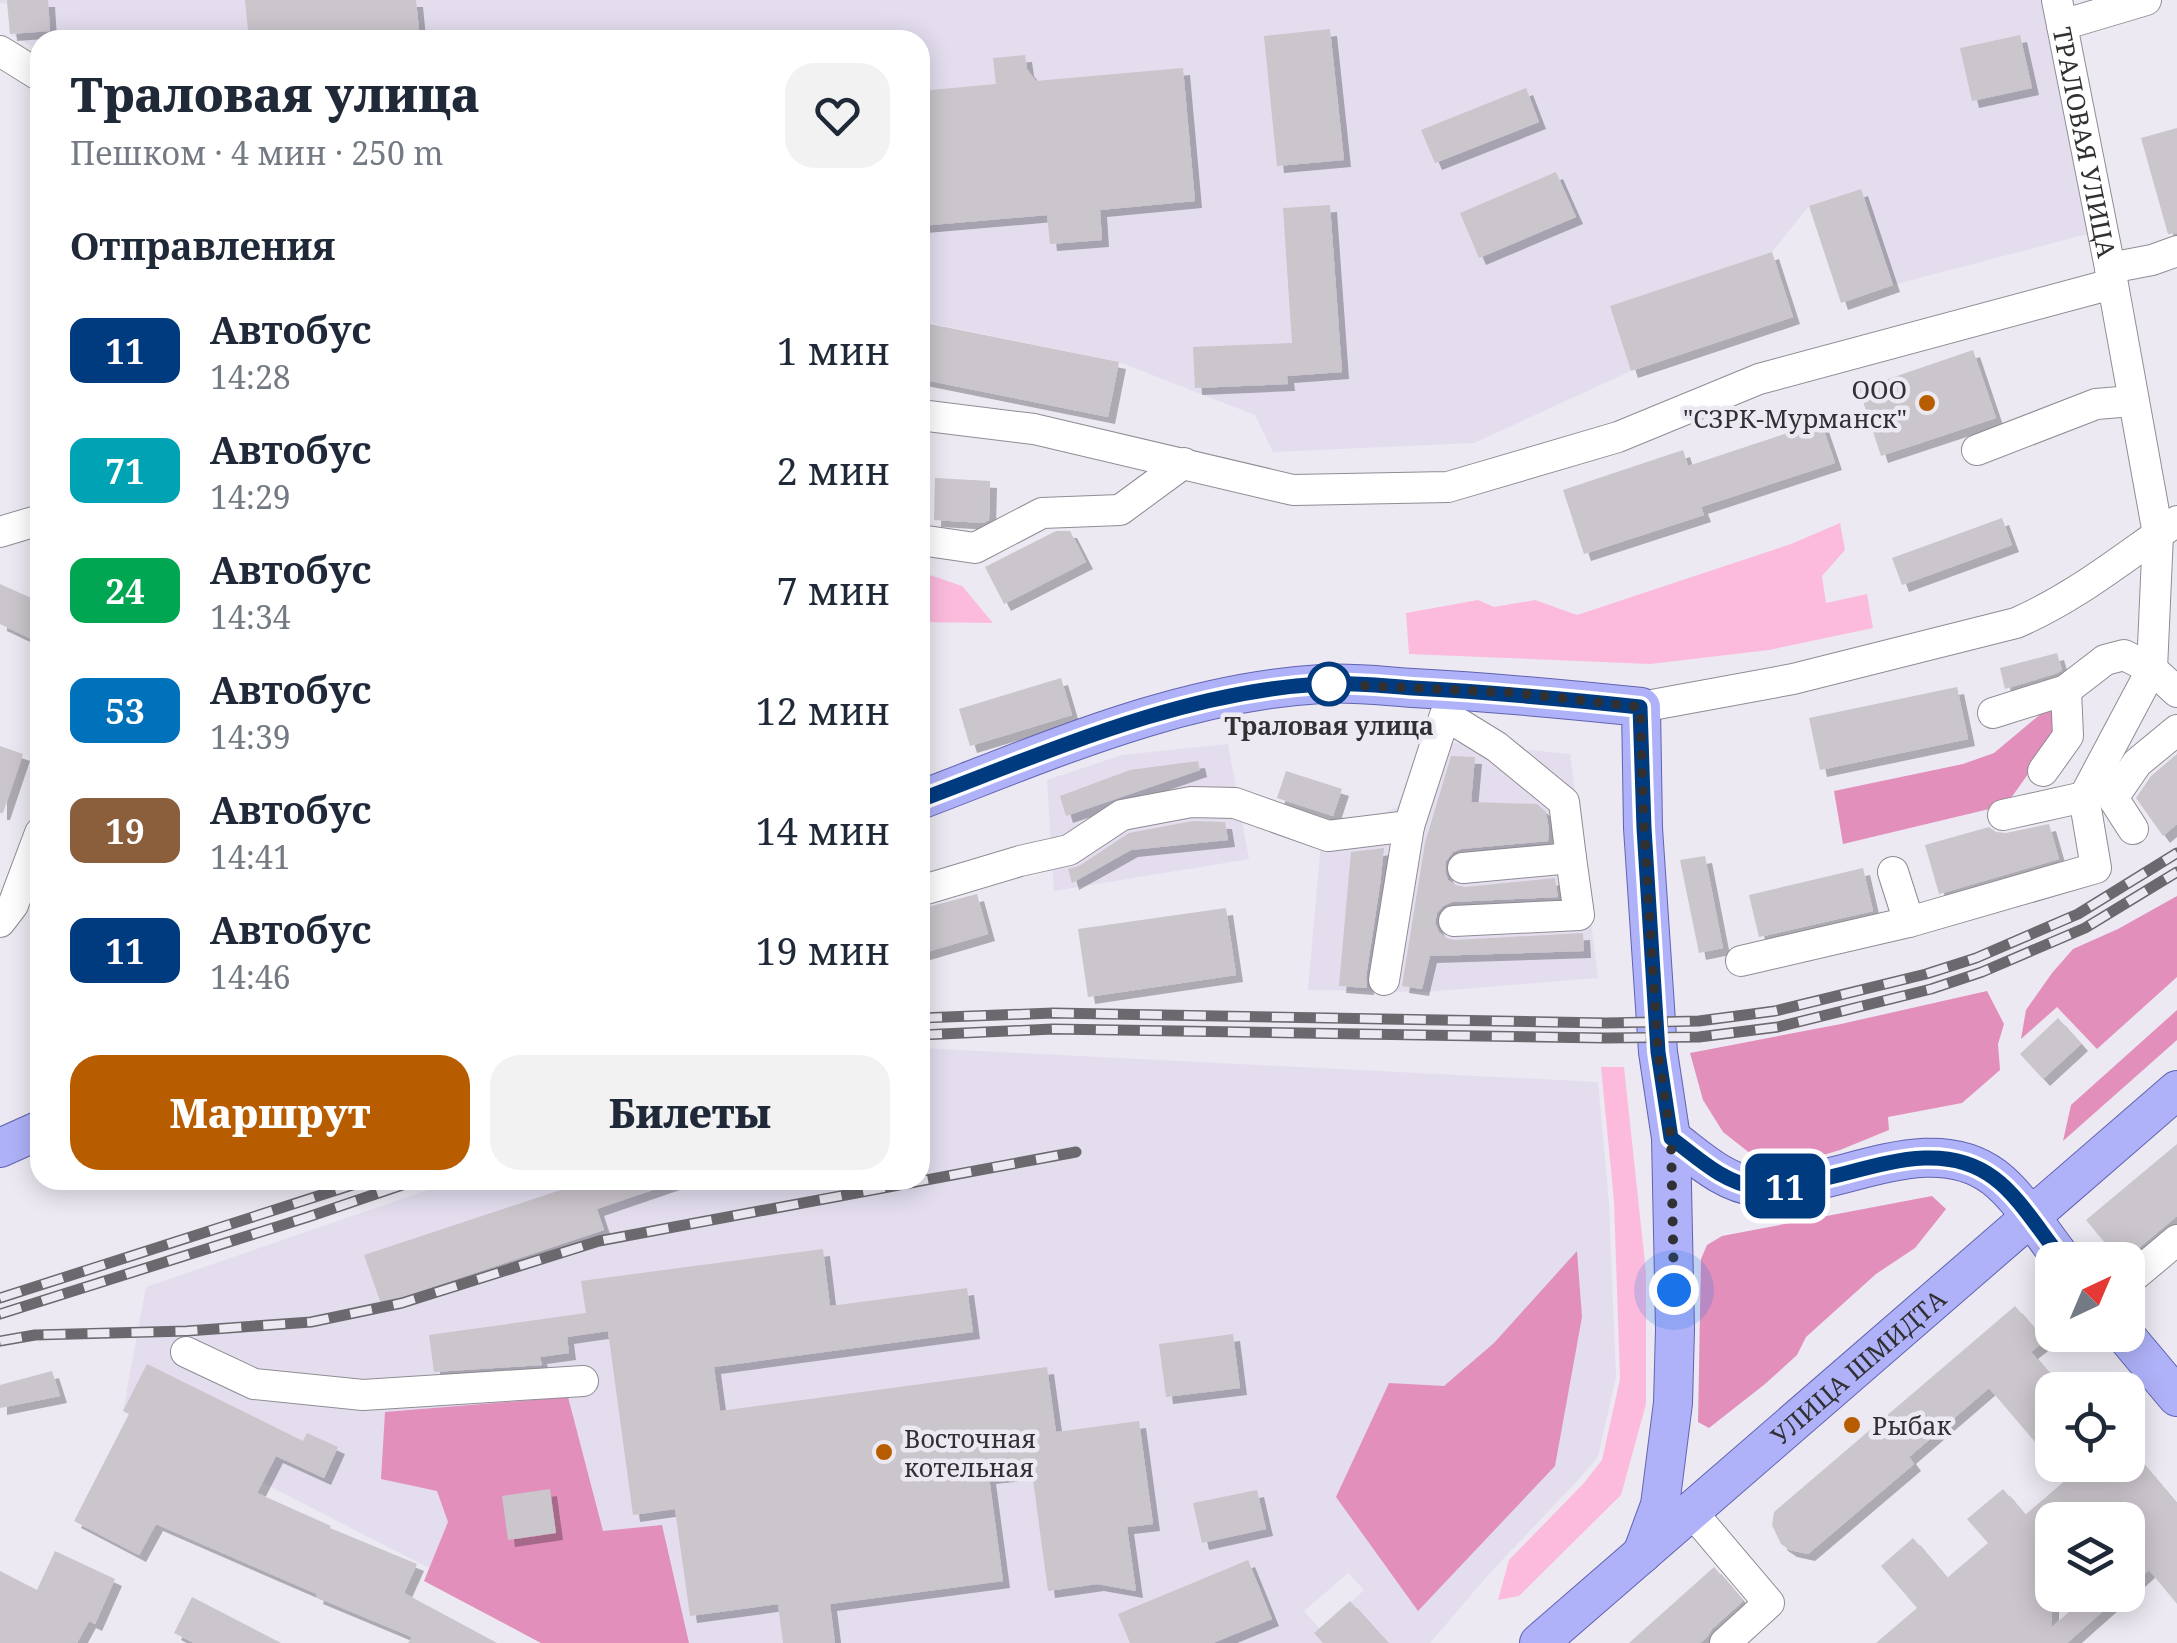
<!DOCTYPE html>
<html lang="ru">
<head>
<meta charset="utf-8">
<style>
	body { margin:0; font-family:"Noto Serif",serif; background:#f2f2f3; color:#1f2937; height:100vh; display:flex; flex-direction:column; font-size:38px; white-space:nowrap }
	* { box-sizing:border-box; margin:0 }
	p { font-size:32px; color:#747a83 }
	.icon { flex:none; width:55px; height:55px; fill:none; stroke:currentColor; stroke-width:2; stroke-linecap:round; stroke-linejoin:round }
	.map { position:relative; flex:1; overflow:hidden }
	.panel { position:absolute; left:30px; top:30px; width:900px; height:1160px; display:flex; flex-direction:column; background:#fff; border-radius:30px; box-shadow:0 5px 25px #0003 }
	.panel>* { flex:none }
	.badge { padding:0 20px; border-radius:15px; font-size:35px; line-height:65px }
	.needle { width:65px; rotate:44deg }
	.fabs { position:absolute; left:2035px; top:1242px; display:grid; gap:20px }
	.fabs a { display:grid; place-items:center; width:110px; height:110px; border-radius:20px; background:#fff; box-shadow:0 5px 25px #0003; font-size:50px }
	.you { position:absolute; width:50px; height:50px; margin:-25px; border:8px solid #fff; border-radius:50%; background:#1a73e8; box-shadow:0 0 0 15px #1a73e833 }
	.map>.badge { position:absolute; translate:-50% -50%; box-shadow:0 0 0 5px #fff }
	h2 { padding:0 40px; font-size:38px; line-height:90px }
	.round { display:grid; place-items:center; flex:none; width:105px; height:105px; border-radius:30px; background:#f2f2f3 }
	.headline { display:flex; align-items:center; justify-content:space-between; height:170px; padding:0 40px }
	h1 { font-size:48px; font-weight:800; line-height:75px }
	.cta { display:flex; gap:20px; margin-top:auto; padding:20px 40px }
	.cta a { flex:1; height:115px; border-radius:30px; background:#b85c00; color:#fff; font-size:40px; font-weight:800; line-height:115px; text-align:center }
	.cta a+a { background:#f2f2f3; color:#1f2937 }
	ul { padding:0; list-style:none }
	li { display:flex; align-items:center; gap:30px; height:120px; padding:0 40px }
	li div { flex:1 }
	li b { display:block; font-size:38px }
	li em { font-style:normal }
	li .badge { min-width:110px; font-weight:700; text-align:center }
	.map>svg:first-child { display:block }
	.built { fill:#e3ddee }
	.green { fill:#fcbbdd }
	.forest { fill:#e28fbc }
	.building { fill:#cbc5cc; filter:url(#shadow) }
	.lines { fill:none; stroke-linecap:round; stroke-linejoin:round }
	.minor-casing { stroke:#8f8c94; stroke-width:32 }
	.major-casing { stroke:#6063b0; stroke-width:40 }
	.minor { stroke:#fff; stroke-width:30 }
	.major { stroke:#afb2f8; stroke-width:38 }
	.rail-casing { stroke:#6b696e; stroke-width:11 }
	.rail { stroke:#ece9f2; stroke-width:8; stroke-dasharray:22; stroke-linecap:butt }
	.line-casing { stroke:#fff; stroke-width:22 }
	.line { stroke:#003b80; stroke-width:15 }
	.walk { stroke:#313033; stroke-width:10; stroke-dasharray:0 18 }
	.poi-dot { fill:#b85c00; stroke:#ece9f2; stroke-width:4 }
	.stop-dot { fill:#fff; stroke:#003b80; stroke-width:5 }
	.labels { text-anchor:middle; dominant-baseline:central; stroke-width:9; stroke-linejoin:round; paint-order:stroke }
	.street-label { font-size:25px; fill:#313033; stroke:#ece9f2 }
	.poi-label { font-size:25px; fill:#313033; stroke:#ece9f2; text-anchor:start }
	.stop-label { font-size:25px; font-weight:bold; fill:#313033; stroke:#ece9f2 }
</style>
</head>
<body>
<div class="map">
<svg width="2177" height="1643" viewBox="0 0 2177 1643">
	<defs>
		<filter id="shadow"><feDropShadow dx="7" dy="7" stdDeviation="0" flood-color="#0004"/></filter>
	</defs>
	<rect width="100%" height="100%" fill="#ece9f2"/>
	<path class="built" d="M0,0H2044L2087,234L1893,285L1860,189L1809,206L1772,252L1610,306L1631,371L1474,443L1273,452L1255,415L1119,362L920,321V40H40V51L10,34L7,4L0,3Z
		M1423,740L1570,754L1598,978L1425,992L1308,990L1321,842L1397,807Z
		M1228,744L1249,859L1054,891L1047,780L1122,755Z
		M920,1048L1598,1082L1609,1203L1616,1377L1598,1457L1578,1480L1488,1575L1430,1643H1388L1351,1602L1364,1590L1348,1573L1304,1611L1319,1628L1314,1633L1323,1643H568L509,1609L123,1411L146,1287L457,1180H920Z"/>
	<path class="green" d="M1840,523L1845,550L1822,576L1826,603L1867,594L1873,628L1769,650L1650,664L1409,654L1406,613L1478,600L1494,607L1535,600L1577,615L1791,544Z
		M921,572L962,586L993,623L920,622Z
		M1601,1067H1624L1646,1273V1404L1621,1495L1519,1596L1498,1600L1509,1560L1584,1483L1602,1460L1620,1379L1614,1201Z"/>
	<path class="forest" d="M2056,701L2061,728L2006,805L1843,844L1834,791L1963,764L1994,753Z
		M2177,896V977L2097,1049L2057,1007L2021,1039L2026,1010L2052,973L2073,949L2118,929Z
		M1987,991L2004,1024L1998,1044L2000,1070L1962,1103L1888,1117L1889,1130L1840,1150L1793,1164L1751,1154L1723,1132L1703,1100L1690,1053L1841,1024Z
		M2177,1010V1040L2063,1141L2071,1105Z
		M1932,1196L1946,1209L1915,1248L1876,1274L1806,1337L1797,1355L1765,1384L1709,1428L1698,1422L1701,1259L1707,1245L1722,1236Z
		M1577,1251L1582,1317L1555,1466L1418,1611L1336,1497L1389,1383L1444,1386L1494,1343Z
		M568,1397L603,1531L662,1525L689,1643H541L424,1581L448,1522L437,1491L381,1479L385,1412Z"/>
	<path class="building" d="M7,0H48L50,31L10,34Z
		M245,0H416L420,40H249Z
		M1330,29L1344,160L1277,166L1264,36Z
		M2020,35L2032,88L1972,101L1960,48Z
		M1025,55L1027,69L1036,81L1183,68L1195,201L1100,210L1102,240L1050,244L1047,215L920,226V91L996,84L993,58Z
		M1526,88L1539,122L1435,163L1421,130Z
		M2177,128V233L2168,234L2141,138Z
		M1556,172L1576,217L1479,258L1460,213Z
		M1861,189L1893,285L1841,303L1809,206Z
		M1330,205L1342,372L1287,376L1288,384L1195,388L1193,347L1292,343L1283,208Z
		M1772,252L1793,317L1631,371L1610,306Z
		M920,322L1119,362L1108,417L920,379Z
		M1973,350L1996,418L1881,456L1859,389Z
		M1821,422L1835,463L1701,507L1704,515L1584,554L1563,490L1683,450L1688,466Z
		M935,478L990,481L989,520L983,523L934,520Z
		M2002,518L2012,545L1902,585L1892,558Z
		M1056,531H1070L1086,562L1004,604L985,567Z
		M0,584L40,602V643L0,624Z
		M2057,653L2062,670L2057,673L2005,689L2000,668Z
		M1061,678L1072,715L970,746L959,709Z
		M1957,687L1968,739L1820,770L1809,718Z
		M0,746L23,754L3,813H0Z
		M2177,754V824L2163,836L2136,798L2151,776Z
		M1451,756L1475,757L1471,802L1537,804L1546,812L1549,830L1548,841L1461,849L1453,852L1446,861L1445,871L1448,880L1456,885L1465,887L1555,878L1558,897L1452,902L1443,906L1437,913L1435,923L1439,932L1446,938L1455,940L1583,933L1584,951L1430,956L1422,989L1402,986L1425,843Z
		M1198,761L1200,770L1066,816L1060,796L1130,770Z
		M1286,771L1342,789L1333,816L1277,798Z
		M1193,821L1225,822L1228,840L1131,850L1072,883L1068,869L1079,866L1129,833Z
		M2049,824L2059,859L1939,894L1925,845L1989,827L1996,832L2006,833Z
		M1384,848L1380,885L1366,977L1367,988L1339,986L1351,852Z
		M1705,856L1723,948L1699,953L1680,860Z
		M1863,868L1873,911L1759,937L1749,895Z
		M977,894L988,934L920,954V909Z
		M1226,908L1236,975L1088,997L1078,929Z
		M2058,1018L2081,1044L2043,1079L2020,1054Z
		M2177,1144V1216L2124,1260H2119L2086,1220Z
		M591,1180H672L673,1183L597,1209L604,1230L381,1304L364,1255Z
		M823,1249L830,1306L967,1288L973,1332L714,1367L720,1411L1047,1367L1056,1432L1139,1421L1153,1524L1127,1527L1136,1591L1097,1584L1048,1591L1032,1472L989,1477L1003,1581L830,1604L835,1643H783L778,1604L690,1616L675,1509L633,1515L608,1331L567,1337L569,1353L540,1357L542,1365L434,1372L429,1335L586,1313L581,1281Z
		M2015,1306L2045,1341L2031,1352L2064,1390H2052V1462L1989,1388L1909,1457L1914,1464L1808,1554L1790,1550L1781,1544L1772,1525L1774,1512Z
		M1233,1334L1240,1388L1166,1397L1159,1344Z
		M147,1364L303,1441L307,1433L338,1447L324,1478L276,1456L257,1493L331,1526L330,1528L417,1564L404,1593L497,1643H408L412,1637L316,1597L317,1594L156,1524L139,1555L74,1521L129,1414L123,1411Z
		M52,1371L60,1396L0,1408V1385Z
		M2128,1446L2177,1504V1604L2149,1570L2128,1589V1520H2052V1627L2088,1595H2121L2067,1643H1876L1917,1608L1881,1566L1913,1538L1947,1578L1988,1543L1967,1519L2003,1489L2025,1515L2067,1479L2055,1465H2128Z
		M550,1489L556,1533L508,1540L502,1496Z
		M1257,1490L1266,1529L1202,1543L1193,1503Z
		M55,1551L115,1579L95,1624L89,1621L77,1643H0V1571L37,1590Z
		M1248,1560L1272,1619L1213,1643H1130L1118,1614Z
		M1714,1567L1743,1601L1712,1629L1707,1637L1700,1643H1629Z
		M192,1597L281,1643H194L174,1633Z
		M1350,1601L1388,1643H1323L1314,1633Z"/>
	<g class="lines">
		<defs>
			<g id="minor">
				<path id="s1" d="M2057,0L2110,268L2158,534L2152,669L2084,797"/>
				<path d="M2062,25L2146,0"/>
				<path d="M0,51L40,76"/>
				<path d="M2110,268L2152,260L2177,251"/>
				<path d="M920,415L1034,429L1293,490L1448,487L1618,437L1759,379L2112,284"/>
				<path d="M1977,450L2096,404L2132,401"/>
				<path d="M0,532L40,520"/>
				<path d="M920,540L975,548L1042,513L1120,510L1184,463"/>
				<path d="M1641,707L1793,679L2016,623C2076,597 2123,558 2177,521"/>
				<path d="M1993,713L2066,690L2105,660L2124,655L2152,669L2177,692"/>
				<path d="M2043,771L2068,736L2066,690"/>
				<path d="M2003,815L2084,797"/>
				<path d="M2133,829L2113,798L2137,763L2177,730"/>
				<path d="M1893,872L1909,922"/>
				<path d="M920,891L1020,861L1069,850L1122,815L1191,802L1235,803L1328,836L1409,826L1445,715L1497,747L1564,802L1571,858L1463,868"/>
				<path d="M1454,921L1579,915L1571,858"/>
				<path d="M0,922L13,905L40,833"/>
				<path d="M1741,961L1909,922L2096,868L2084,797"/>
				<path d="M1384,980L1409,826"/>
				<path d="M2128,1281L2177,1240"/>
				<path d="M186,1352L254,1384L363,1395L583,1381"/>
				<path d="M1691,1511L1769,1603L1725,1643"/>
			</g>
			<g id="major">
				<path d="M920,800C1049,751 1181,692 1321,684C1351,682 1383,686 1413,688C1489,692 1564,699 1641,707L1643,828L1658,1052L1671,1138L1675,1329L1673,1403L1660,1505L1642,1554"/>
				<path d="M1671,1138C1697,1157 1723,1183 1757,1187C1772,1189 1787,1186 1802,1183C1864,1173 1938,1135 1994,1177C2020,1197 2042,1234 2063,1260"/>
				<path d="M0,1148L40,1130"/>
				<path d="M2125,1335L2177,1397"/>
				<path id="s2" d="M1539,1643L2177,1090"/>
			</g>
		</defs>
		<use href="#minor" class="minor-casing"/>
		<use href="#major" class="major-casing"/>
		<use href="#minor" class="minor"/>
		<use href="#major" class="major"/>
		<defs>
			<path id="rail" d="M920,1018L1053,1013L1606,1023L1699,1021L1775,1011L1926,974L1976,958L2078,914L2177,853
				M920,1035L1053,1029L1605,1038L1699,1037L1778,1027L1931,989L1982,972L2085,928L2177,872
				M0,1298L368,1180
				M0,1314L308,1217L417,1180
				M0,1341L35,1335L187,1331L311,1322L402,1303L599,1241L1076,1152"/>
		</defs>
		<use href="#rail" class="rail-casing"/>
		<use href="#rail" class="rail"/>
	</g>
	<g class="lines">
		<defs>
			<path id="line" d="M920,800C1050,751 1181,692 1321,684C1351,682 1383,686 1413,688C1489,692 1564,699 1640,707L1644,828L1658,1052L1671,1138C1697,1157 1723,1183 1756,1187C1771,1189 1787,1186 1802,1183C1864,1173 1937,1135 1994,1178C2020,1197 2042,1235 2063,1260"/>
		</defs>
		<use href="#line" class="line-casing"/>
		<use href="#line" class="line"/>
		<path class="walk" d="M1329,684L1517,693L1640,707L1644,828L1658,1052L1671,1138L1674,1290"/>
	</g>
	<g class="poi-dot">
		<circle cx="1927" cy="403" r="10"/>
		<circle cx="1852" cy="1425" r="10"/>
		<circle cx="884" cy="1452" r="10"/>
	</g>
	<circle class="stop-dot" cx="1329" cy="684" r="20"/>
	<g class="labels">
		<g class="street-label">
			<text stroke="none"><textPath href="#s1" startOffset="145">ТРАЛОВАЯ УЛИЦА</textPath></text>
			<text stroke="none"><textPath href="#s2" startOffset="422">УЛИЦА ШМИДТА</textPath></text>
		</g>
		<g class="poi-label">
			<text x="1907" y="389" text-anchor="end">ООО<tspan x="1907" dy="29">"СЗРК-Мурманск"</tspan></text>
			<text x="1872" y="1425">Рыбак</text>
			<text x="904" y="1438">Восточная<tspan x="904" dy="29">котельная</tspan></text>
		</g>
		<g class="stop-label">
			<text x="1329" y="725">Траловая улица</text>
		</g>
	</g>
</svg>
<div class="fabs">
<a><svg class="needle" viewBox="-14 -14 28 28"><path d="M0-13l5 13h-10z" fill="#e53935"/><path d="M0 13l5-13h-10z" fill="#747a83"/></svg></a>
<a><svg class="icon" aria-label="locate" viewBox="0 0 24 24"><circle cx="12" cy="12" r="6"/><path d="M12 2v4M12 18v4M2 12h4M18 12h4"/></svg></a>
<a><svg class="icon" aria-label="layers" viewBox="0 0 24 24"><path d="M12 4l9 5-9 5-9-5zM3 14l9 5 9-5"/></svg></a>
</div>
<div class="you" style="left:1674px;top:1290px"></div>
<b class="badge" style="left:1785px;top:1186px;background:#003b80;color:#fff">11</b>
<section class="panel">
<div class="headline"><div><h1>Траловая улица</h1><p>Пешком · 4 мин · 250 m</p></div><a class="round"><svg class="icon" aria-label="heart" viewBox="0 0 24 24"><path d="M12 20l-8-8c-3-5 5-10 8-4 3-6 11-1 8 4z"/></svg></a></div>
<h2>Отправления</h2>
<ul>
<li><span class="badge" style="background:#003b80;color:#fff">11</span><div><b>Автобус</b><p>14:28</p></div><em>1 мин</em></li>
<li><span class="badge" style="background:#00a3b4;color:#fff">71</span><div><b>Автобус</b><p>14:29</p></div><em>2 мин</em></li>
<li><span class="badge" style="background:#00a651;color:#fff">24</span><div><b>Автобус</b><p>14:34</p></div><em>7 мин</em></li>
<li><span class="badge" style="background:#0072bc;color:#fff">53</span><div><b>Автобус</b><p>14:39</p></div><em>12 мин</em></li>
<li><span class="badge" style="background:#8b5e3c;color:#fff">19</span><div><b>Автобус</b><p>14:41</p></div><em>14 мин</em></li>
<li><span class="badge" style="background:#003b80;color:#fff">11</span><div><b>Автобус</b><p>14:46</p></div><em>19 мин</em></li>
</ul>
<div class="cta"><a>Маршрут</a><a>Билеты</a></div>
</section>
</div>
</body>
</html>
